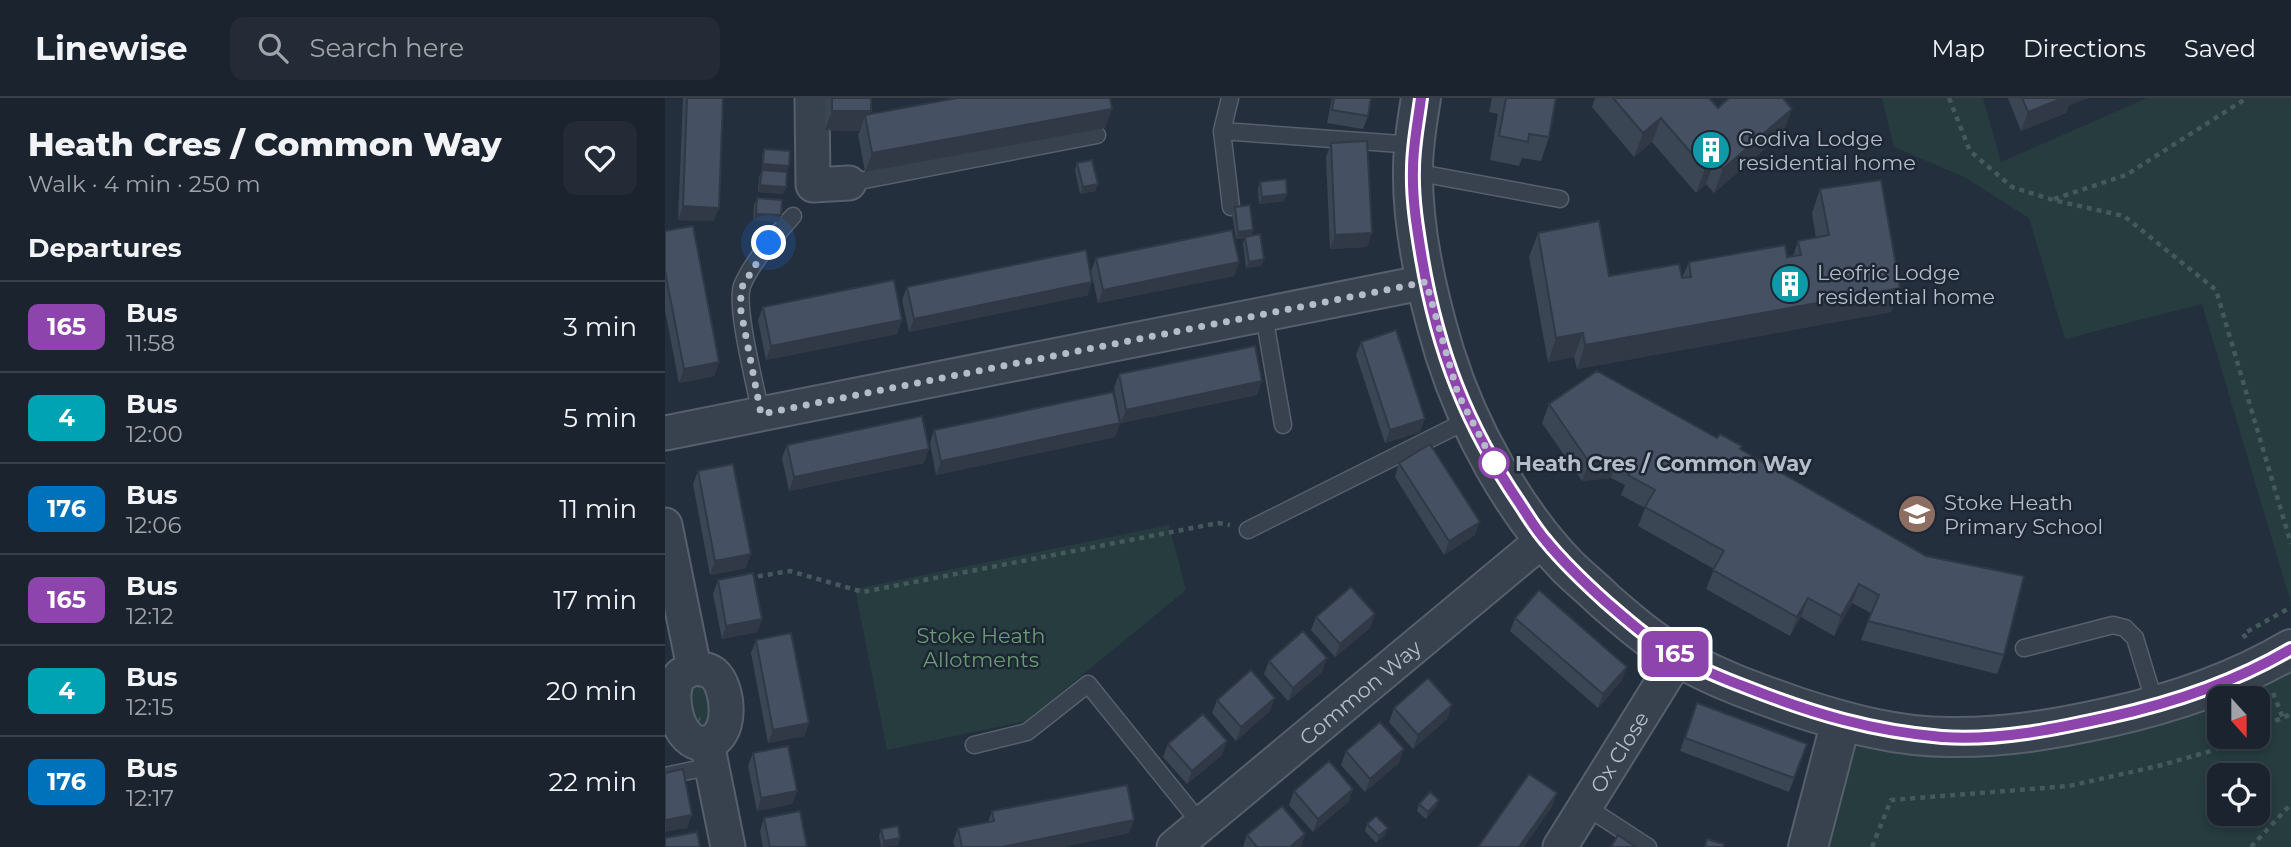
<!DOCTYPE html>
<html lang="en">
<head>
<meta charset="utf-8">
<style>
	body { margin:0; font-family:Montserrat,sans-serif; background:#242b36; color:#f1f3f6; height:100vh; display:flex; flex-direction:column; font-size:26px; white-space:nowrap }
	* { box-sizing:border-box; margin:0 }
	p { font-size:23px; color:#a0a4aa }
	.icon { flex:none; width:38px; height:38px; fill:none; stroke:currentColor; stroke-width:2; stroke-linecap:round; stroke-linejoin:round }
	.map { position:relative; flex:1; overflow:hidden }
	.drawer { display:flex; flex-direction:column; background:#1b232e; width:665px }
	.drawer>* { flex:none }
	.badge { padding:0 14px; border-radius:10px; font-size:24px; line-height:46px }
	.needle { width:46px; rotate:159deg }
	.fabs { position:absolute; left:1542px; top:588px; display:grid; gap:14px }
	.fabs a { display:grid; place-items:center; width:63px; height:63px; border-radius:14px; background:#1b232e; box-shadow:0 4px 10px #0003,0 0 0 2px #39404a; font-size:35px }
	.you { position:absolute; width:35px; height:35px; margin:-18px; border:5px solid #fff; border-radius:50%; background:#1a73e8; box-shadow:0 0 0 10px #1a73e833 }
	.map>.badge { position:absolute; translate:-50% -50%; box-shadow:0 0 0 4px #fff }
	h2 { padding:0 28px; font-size:26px; line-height:63px }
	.round { display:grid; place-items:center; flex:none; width:74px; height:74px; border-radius:14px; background:#242b36 }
	.overview { display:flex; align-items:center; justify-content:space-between; height:119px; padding:0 28px }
	h1 { font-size:33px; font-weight:800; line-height:52px }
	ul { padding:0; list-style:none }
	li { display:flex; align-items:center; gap:21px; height:91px; padding:0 28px; border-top:2px solid #39404a }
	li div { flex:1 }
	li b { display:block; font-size:26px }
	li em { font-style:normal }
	li .badge { min-width:77px; font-weight:700; text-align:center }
	header { display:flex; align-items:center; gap:42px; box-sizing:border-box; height:98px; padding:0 35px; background:#1b232e; border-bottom:2px solid #39404a }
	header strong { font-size:33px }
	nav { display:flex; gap:38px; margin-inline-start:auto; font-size:24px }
	.search { width:490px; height:63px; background:#242b36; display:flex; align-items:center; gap:18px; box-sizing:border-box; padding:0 24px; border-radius:14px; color:#a0a4aa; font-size:26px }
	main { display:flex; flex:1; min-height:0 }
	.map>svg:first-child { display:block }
	.grass { fill:url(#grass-tufts) }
	.green { fill:#263c3f; fill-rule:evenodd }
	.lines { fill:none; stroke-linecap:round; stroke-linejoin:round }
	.service-casing { stroke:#565f6c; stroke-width:19 }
	.minor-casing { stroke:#565f6c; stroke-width:37 }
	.tertiary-casing { stroke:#565f6c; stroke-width:42 }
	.path { stroke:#44595c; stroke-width:4.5; stroke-dasharray:5 5; stroke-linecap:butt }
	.service { stroke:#38414e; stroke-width:16 }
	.minor { stroke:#38414e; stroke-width:33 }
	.tertiary { stroke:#38414e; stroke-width:38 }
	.wall { fill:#3b4654 }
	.shaded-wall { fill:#303945 }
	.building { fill:#455162; stroke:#303945; stroke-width:2 }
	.line-casing { stroke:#fff; stroke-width:16 }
	.line { stroke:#8e44ad; stroke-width:10 }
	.walk { stroke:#b4bcc9; stroke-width:7; stroke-dasharray:0 12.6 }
	.stop-dot { fill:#fff; stroke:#8e44ad; stroke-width:3.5 }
	.labels { text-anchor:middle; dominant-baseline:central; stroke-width:5; stroke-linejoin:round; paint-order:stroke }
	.poi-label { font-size:21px; fill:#b4bcc9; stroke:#1d2633; text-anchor:start }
	.stop-label { font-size:21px; font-weight:bold; fill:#b4bcc9; stroke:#1d2633; text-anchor:start }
	.park-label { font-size:21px; fill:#6b9a76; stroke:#1d2633 }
	.street-label { font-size:21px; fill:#b4bcc9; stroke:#1d2633 }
</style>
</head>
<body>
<header>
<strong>Linewise</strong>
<div class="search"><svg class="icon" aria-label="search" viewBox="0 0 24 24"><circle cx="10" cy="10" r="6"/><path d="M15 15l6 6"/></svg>Search here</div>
<nav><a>Map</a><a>Directions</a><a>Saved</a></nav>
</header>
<main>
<section class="drawer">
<div class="overview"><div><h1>Heath Cres / Common Way</h1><p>Walk · 4 min · 250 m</p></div><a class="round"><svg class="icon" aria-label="heart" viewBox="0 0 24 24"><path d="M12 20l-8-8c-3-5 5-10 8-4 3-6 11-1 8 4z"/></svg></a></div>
<h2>Departures</h2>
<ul>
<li><span class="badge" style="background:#8e44ad;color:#fff">165</span><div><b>Bus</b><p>11:58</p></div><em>3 min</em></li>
<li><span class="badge" style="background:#00a3b4;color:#fff">4</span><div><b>Bus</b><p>12:00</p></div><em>5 min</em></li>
<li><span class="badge" style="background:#0072bc;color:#fff">176</span><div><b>Bus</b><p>12:06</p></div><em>11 min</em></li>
<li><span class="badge" style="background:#8e44ad;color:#fff">165</span><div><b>Bus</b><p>12:12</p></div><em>17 min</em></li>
<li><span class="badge" style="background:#00a3b4;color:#fff">4</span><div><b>Bus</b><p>12:15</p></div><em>20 min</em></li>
<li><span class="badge" style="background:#0072bc;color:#fff">176</span><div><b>Bus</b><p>12:17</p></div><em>22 min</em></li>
</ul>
</section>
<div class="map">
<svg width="1626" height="749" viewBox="0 0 1626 749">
	<defs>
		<pattern id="grass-tufts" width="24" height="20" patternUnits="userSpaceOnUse" patternTransform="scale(1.75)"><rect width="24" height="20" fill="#263c3f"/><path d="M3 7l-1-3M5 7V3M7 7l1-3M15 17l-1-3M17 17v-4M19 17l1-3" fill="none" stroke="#435659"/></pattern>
	</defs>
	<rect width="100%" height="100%" fill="#242f3e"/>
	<path class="grass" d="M32,585L42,590L49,623L45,630L29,626C27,613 17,593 32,585Z"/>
	<path class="green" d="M1217,0H1318L1336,64L1482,0H1626V505L1537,206L1400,241L1364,120L1299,79L1229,49Z
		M504,427L521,492L361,623L222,652L190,491Z
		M1626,571V749H1152L1184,639L1554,603V639H1592V600H1559ZM1554,677H1592V716H1554Z"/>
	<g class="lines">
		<defs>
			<path id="service" d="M557,33L565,0
				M749,74L895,101
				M184,85L432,37
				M566,109L557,33L749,47
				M599,217L618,327
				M96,316C91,290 70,210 77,188C86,165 111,137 128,118
				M583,432L805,321
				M1359,550L1448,527L1460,530L1470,540L1491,609
				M309,647L362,634L423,586L536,726
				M0,678L47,668
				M920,708L983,749"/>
			<g id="minor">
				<path d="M147,0L148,87L184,85"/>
				<path d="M0,335L761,184"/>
				<path d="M0,427L29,570"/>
				<path d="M29,570C37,571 43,571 49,576C64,589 69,640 41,645C12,650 1,594 15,578C19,574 24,572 29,570Z"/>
				<path d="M42,645L63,749"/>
				<path id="s1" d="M509,749L879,441"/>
				<path id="s2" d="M895,749L1013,559"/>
			</g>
			<path id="tertiary" d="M756,0C752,24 748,47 748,71C747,133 762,197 780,256C803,329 848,412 902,468C914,480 928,491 940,503C963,523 986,543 1012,558C1049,580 1092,595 1132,609C1181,625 1232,639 1284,639C1339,640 1391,631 1445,619C1508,605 1570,584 1626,551
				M1143,749L1176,623"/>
		</defs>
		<use href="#service" class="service-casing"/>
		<use href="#minor" class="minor-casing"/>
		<use href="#tertiary" class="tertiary-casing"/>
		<path class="path" d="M1284,0L1305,53L1347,89L1388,102L1459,118L1551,192L1626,446
			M1389,101L1461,77L1582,0
			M83,480L125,473L198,494L553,425L565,427
			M1581,540L1578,536L1626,509
			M1608,595L1618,620
			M1592,631L1626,616
			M1207,749L1226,702L1404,688L1493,668L1546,653L1576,639
			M1586,749L1626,706"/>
		<use href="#service" class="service"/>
		<use href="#minor" class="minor"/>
		<use href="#tertiary" class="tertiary"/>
	</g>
	<path class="wall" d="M18,0H58L49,123L13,122Z
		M160,0H206L205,16L440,30L200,74L193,36L195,33L160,32Z
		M667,0H706L703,18L698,31L662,25Z
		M827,0H891L884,39L876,63L857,60L854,68L825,62L833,16L824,14Z
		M930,0H1044L1053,10L1118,35L1049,95L1041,86L1031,95L987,44L969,59L927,9Z
		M1343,0H1423L1404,7L1401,15L1356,33Z
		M666,45L702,149L665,151L661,59Z
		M99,51L121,74V89L118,96L93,94L94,79L97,73V58Z
		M412,65L433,86L430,93L415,96L410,72Z
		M595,84L619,103L594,106L593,91Z
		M1155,91L1235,190L1226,214L912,271L909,259L883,264L864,159L873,135L944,178L1017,180L1024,164L1122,159L1128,158L1133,143L1151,140L1147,115Z
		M92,100L116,117L114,124L88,122L89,107Z
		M570,109L588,132L586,138L599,161L596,168L581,170L578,145L580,140L571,141L567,116Z
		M0,133L54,264L49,278L14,285L0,212Z
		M431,160L574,164L569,178L433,205L426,173Z
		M242,189L423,197L244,234L237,202Z
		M98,209L237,222L232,236L101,262L93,222Z
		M696,244L755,334L720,345L691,257Z
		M454,276L592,297L456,325L449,290Z
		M884,306L1052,340L1076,351L1339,557L1332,576L1196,542L1206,515L1187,505L1169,538L1136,519L1125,538L1041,491L1049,471L973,428L980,410L956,397L960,387L946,380L917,383L877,325Z
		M455,325L450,339L271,377L265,345L269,332Z
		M122,347L259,365L124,393L117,360Z
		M734,365L810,437L779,457L730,379Z
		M33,373L81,470L45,477L28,386Z
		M53,482L97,521L92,534L57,541L48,496Z
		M710,516L705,530L670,559L646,532L651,519Z
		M850,520L957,582L933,610L845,533Z
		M91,542L144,625L139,638L103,645L86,555Z
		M604,563L657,574L623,603L599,576Z
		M552,602L605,613L571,643L547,615Z
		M1032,605L1142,646L1124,694L1015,653Z
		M729,610L782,621L748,651L724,624Z
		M562,643L557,657L522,686L498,659L503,646Z
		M681,653L734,665L700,694L676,667Z
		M88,655L132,693L127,706L92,713L83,668Z
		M688,691L683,704L648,734L624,707L629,693Z
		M754,706L772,708L761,721L752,713Z
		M327,713L464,735L397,749H290L288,744L293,730L323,724Z
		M99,720L142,749H98L95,733Z
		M702,726L723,730L720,737L711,745L700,733Z
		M216,731L235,740L233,747L216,749L214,738Z
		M582,737L636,749H578Z"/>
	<path class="shaded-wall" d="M1398,0H1423L1404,7L1401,15L1356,33L1363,14Z
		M447,11L440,30L200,74L207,55Z
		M1127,11L1118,35L1049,95L1058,71Z
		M167,13H206L202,25L200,17L195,33L160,32Z
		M996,20L987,44L969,59L978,35Z
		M1050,62L1041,86L1031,95L1040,71Z
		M98,66L124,68L121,75L96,73Z
		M433,86L430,93L415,96L418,89Z
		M95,87L121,89L118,96L93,94Z
		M622,96L619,103L594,106L597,99Z
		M18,108L54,110L49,123L13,122Z
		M91,116L116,117L114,124L88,122Z
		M588,132L586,139L571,141L573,134Z
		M707,135L702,149L665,151L670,137Z
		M599,161L596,168L581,170L584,164Z
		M574,164L569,178L433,205L438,192Z
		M427,184L423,197L244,234L249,221Z
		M1235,190L1226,214L912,271L920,247Z
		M237,222L232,236L101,262L106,248Z
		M918,235L909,259L883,264L891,240Z
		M54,264L49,278L14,285L19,271Z
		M597,283L592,297L456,325L461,312Z
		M760,321L755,334L720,345L725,332Z
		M455,325L450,339L271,377L276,363Z
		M264,351L259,365L124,393L129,379Z
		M953,361L946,380L917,383L924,364Z
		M815,424L810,437L779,457L784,443Z
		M86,456L81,470L45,477L50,463Z
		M1194,486L1187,505L1169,538L1176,518Z
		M1143,500L1136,519L1125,538L1132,519Z
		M710,516L705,530L670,559L675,546Z
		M97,521L92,534L57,541L61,528Z
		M662,560L657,574L623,603L628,590Z
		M962,569L957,582L933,610L938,596Z
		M610,600L605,613L571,643L576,629Z
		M787,607L782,621L748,651L753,637Z
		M144,625L139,638L103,645L108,632Z
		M562,643L557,657L522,686L527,673Z
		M739,651L734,665L700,694L705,681Z
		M688,691L683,704L648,734L653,721Z
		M132,693L127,706L92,713L96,700Z
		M892,695L887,709L859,749H854Z
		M774,702L772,708L761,721L763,714Z
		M27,717L22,730L0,734V722Z
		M469,722L464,735L397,749H337Z
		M723,730L720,737L711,745L714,738Z
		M640,736L636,749H625Z
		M235,740L233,747L217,749L219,743Z"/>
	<path class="building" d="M22,0H58L54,110L18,108Z
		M167,0H206V13H167Z
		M292,0H445L447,11L207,55L200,17Z
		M669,0H706L703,18L667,12Z
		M841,0H891L884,39L864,36L863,44L834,38Z
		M948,0H1044L1053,10L1064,0H1118L1127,11L1058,71L1050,62L1040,71L996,20L978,35Z
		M1357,0H1398L1363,14Z
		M702,43L707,135L670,137L666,45Z
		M99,51L125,53L124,68L98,66Z
		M427,62L433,86L418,89L412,65Z
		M97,72L122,74L121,89L95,87Z
		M621,81L622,96L597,99L595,84Z
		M1216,82L1235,190L920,247L918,235L891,240L873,135L934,123L944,178L1014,166L1017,180L1026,179L1024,164L1120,147L1122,159L1136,157L1133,143L1164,137L1155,91Z
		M92,100L117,102L116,117L91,116Z
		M585,107L588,132L573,134L570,109Z
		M28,128L54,264L19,271L0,173V133Z
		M567,132L574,164L438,192L431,160Z
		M595,136L599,161L584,164L580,139Z
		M421,152L427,184L249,221L242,189Z
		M229,182L237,222L106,248L98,209Z
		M731,232L760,321L725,332L696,244Z
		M590,248L597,283L461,312L454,276Z
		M932,273L1052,340L1055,336L1077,348L1075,351L1261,458L1359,478L1339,557L1203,523L1214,497L1194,486L1176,518L1143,500L1132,519L1048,472L1059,453L980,409L990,392L963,377L968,369L953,361L924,364L884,306Z
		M448,294L455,325L276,363L269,332Z
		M257,318L264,351L129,379L122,347Z
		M765,346L815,424L784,443L734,365Z
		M68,366L86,456L50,463L33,373Z
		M88,475L97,521L61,528L53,482Z
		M686,489L710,516L675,546L651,519Z
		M874,492L962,569L938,596L850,520Z
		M638,533L662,560L628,590L604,563Z
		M126,535L144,625L108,632L91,542Z
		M586,572L610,600L576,629L552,602Z
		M763,580L787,607L753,637L729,610Z
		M1032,605L1142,646L1129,680L1020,640Z
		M538,616L562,643L527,673L503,646Z
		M715,624L739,651L705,681L681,653Z
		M123,648L132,693L96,700L88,655Z
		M664,663L688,691L653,721L629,693Z
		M18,671L27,717L0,722V675Z
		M864,676L892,695L854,749H813Z
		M462,687L469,722L337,749H297L293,730L329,723L327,713Z
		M765,694L774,702L763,714L754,706Z
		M617,708L640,736L625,749H592L582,737Z
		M135,713L142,749H105L99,720Z
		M711,718L723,730L714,738L702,726Z
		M233,728L235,740L219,743L216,731Z
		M32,734L35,749H0V740Z
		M953,737L971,749H946Z
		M1042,741L1059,746L1058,749H1040Z"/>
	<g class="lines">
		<defs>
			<path id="line" d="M756,0C753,24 748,47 748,71C747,101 752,131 757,161C773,254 802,328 855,406C863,418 871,432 881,443C899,465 919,484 940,503C963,523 986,543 1012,558C1034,571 1059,581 1083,590C1149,616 1207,633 1277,639C1333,643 1390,631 1444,619C1508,605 1570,584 1626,551"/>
		</defs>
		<use href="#line" class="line-casing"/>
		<use href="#line" class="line"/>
		<path class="walk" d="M104,145L77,189L75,208L96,316L761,184L793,296L831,369L829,365"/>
	</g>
	<defs>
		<symbol id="building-disc" viewBox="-11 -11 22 22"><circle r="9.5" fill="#0f9aa8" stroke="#1d2633"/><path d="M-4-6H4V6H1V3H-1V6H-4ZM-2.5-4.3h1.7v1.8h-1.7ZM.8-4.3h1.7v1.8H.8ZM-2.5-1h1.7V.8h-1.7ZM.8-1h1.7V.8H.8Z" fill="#fff"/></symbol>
		<symbol id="school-disc" viewBox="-11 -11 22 22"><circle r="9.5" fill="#8d6e63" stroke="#1d2633"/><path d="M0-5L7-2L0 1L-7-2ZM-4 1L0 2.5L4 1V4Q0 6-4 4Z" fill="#fff"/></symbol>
	</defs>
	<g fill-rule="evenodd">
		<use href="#building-disc" x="1024" y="30" width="44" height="44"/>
		<use href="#building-disc" x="1103" y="164" width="44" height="44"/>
		<use href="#school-disc" x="1230" y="394" width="44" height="44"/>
	</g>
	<circle class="stop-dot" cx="829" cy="365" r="14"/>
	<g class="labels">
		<g class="poi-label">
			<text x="1073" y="40">Godiva Lodge<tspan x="1073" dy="24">residential home</tspan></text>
			<text x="1152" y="174">Leofric Lodge<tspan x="1152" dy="24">residential home</tspan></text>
			<text x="1279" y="404">Stoke Heath<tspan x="1279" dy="24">Primary School</tspan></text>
		</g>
		<g class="stop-label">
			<text x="850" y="365">Heath Cres / Common Way</text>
		</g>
		<g class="park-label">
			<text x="316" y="537">Stoke Heath<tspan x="316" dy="24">Allotments</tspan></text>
		</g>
		<g class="street-label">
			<text stroke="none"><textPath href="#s1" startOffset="242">Common Way</textPath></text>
			<text stroke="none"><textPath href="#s2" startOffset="112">Ox Close</textPath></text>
		</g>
	</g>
</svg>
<div class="fabs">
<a><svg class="needle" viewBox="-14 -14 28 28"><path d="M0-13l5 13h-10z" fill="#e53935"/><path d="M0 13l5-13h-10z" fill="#a0a4aa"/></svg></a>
<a><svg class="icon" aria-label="locate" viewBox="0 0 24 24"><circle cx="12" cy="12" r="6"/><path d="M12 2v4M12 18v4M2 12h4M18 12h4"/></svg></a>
</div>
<div class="you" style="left:104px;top:145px"></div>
<b class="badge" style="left:1010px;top:556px;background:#8e44ad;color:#fff">165</b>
</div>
</main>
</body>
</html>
